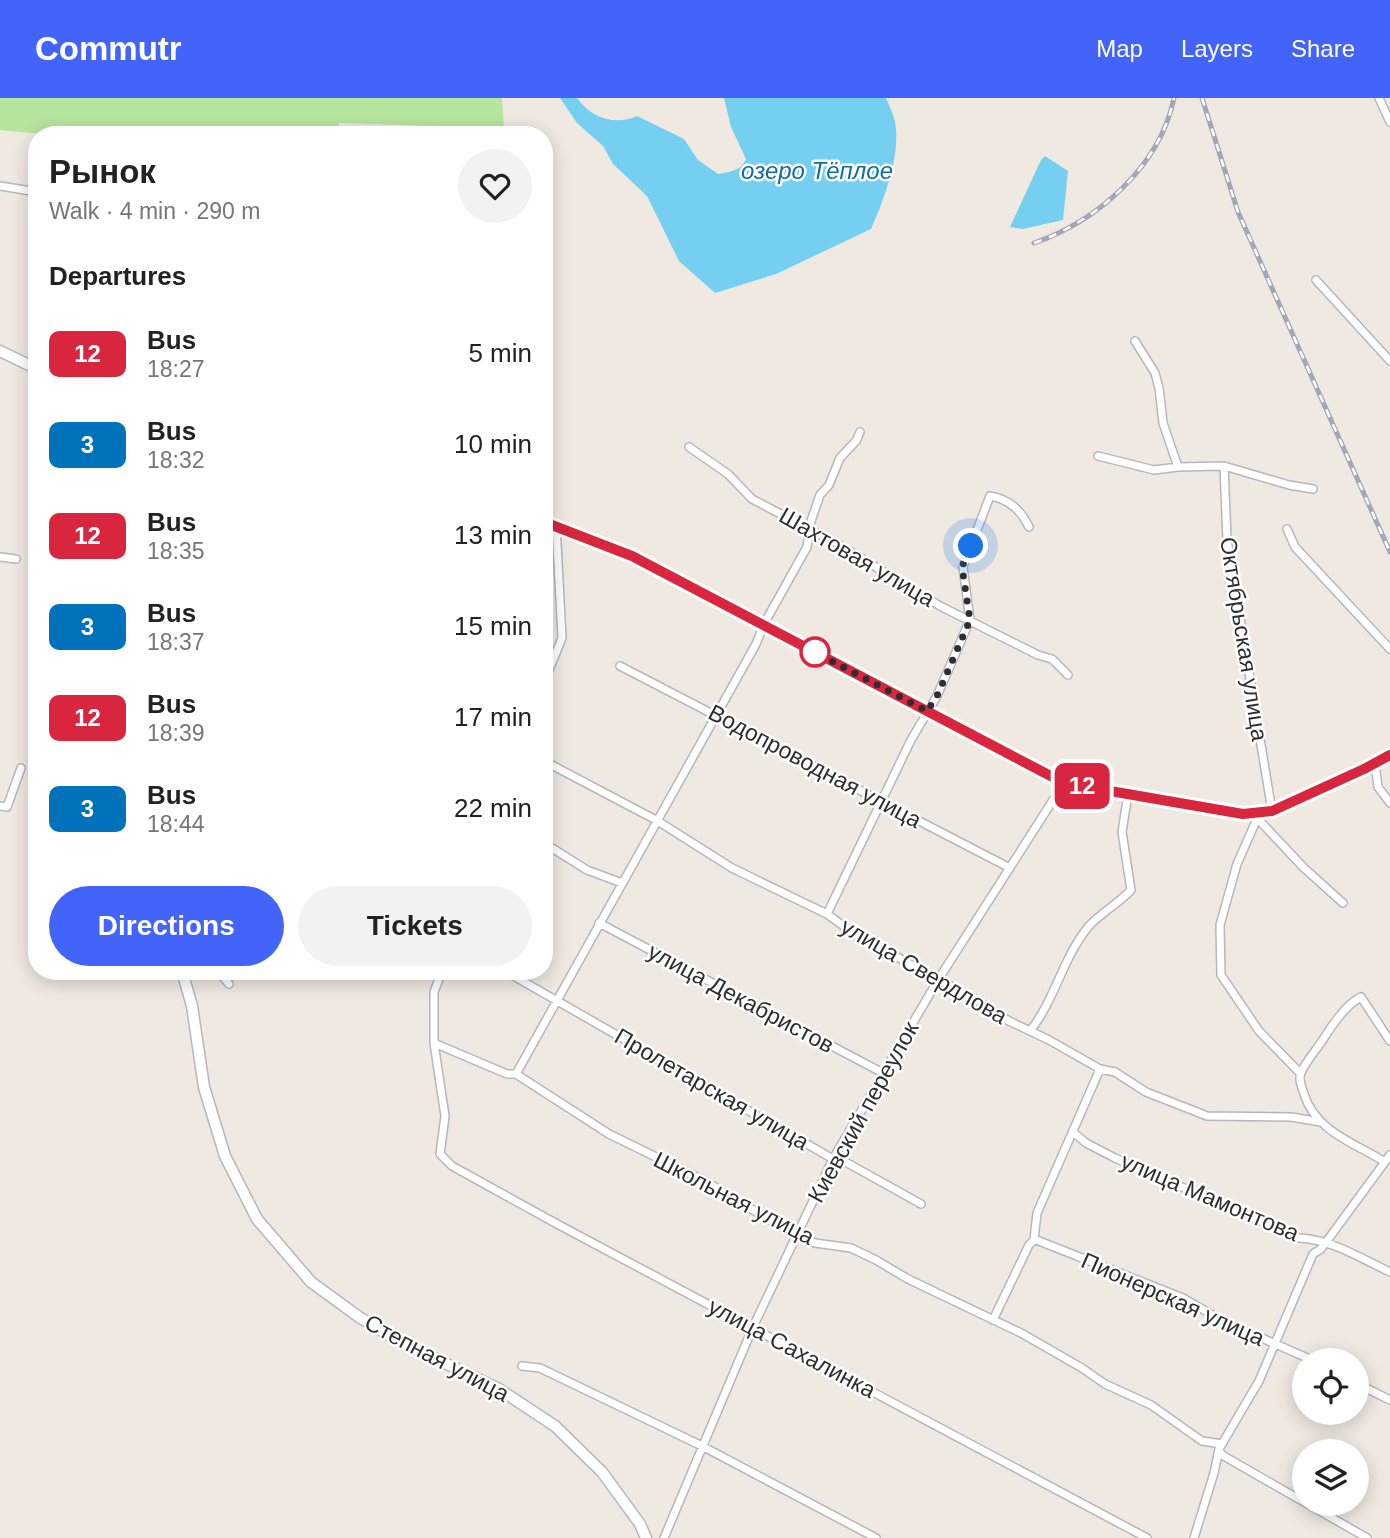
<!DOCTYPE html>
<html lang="en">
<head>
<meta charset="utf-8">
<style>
	body { margin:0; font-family:Helvetica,sans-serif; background:#f2f2f2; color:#222; height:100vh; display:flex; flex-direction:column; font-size:26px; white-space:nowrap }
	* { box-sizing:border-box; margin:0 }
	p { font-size:23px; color:#767676 }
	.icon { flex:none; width:38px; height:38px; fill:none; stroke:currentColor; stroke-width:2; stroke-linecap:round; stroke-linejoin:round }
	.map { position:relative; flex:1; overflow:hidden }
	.sheet { position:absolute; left:28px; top:28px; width:525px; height:854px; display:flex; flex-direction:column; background:#fff; border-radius:28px; box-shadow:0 4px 18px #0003 }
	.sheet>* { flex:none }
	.badge { padding:0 14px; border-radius:10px; font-size:24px; line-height:46px }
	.buttons { position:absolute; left:1292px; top:1250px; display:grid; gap:14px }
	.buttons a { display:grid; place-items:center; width:77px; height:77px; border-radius:50%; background:#fff; box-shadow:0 4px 18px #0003; font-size:35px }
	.you { position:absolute; width:35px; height:35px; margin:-18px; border:5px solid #fff; border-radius:50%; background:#1a73e8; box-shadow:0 0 0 10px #1a73e833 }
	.map>.badge { position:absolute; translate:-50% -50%; box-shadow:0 0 0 4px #fff }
	h2 { padding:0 21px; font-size:26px; line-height:63px }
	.round { display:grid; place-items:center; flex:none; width:74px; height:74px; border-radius:37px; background:#f2f2f2 }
	.headline { display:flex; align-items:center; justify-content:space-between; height:119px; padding:0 21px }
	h1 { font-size:33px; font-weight:600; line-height:52px }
	.primary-button { display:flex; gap:14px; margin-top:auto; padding:14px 21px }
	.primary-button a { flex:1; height:80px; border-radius:42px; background:#4264fb; color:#fff; font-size:28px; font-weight:600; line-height:80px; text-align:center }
	.primary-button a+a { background:#f2f2f2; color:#222 }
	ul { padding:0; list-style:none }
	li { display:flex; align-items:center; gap:21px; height:91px; padding:0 21px }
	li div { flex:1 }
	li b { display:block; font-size:26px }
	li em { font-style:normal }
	li .badge { min-width:77px; font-weight:700; text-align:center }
	header { display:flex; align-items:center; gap:42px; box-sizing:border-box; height:98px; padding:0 35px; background:#4264fb; color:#fff }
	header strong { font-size:33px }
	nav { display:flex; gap:38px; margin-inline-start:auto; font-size:24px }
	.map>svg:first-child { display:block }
	.green { fill:#b6e59e }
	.water { fill:#75cff0 }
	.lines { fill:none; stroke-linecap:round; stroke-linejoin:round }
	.minor-casing { stroke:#b4b7c1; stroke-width:10 }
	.tertiary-casing { stroke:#b4b7c1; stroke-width:11 }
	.secondary-casing { stroke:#b4b7c1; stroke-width:13 }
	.minor { stroke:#fff; stroke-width:7 }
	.tertiary { stroke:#fff; stroke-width:8 }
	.secondary { stroke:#fff; stroke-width:10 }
	.rail-casing { stroke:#a3a6b8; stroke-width:5 }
	.rail { stroke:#fff; stroke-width:2.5; stroke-dasharray:8; stroke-linecap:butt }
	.line-casing { stroke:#fff; stroke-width:16 }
	.line { stroke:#d7263d; stroke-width:10 }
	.walk { stroke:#2e2e2e; stroke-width:7; stroke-dasharray:0 12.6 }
	.stop-dot { fill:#fff; stroke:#d7263d; stroke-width:3.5 }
	.labels { text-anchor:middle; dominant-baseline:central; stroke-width:5; stroke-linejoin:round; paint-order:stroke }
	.street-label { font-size:23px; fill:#2e2e2e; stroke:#fff }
	.water-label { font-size:24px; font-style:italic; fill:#0d6fa3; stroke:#fff }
</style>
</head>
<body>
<header>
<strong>Commutr</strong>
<nav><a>Map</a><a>Layers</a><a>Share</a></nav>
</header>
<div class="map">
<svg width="1390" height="1440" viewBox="0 0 1390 1440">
	<rect width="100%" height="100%" fill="#efe9e1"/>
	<path class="green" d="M0,0H502L504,30L339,25L337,37H51L0,32Z"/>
	<path class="water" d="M560,0H577C591,20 615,28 637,18L684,41L698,62L718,76C729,74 741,73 746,61L731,29L724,0H886C889,7 892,14 894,20C903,52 884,102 871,131L776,176L715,195L679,163L647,98L613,66L603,48L577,25Z
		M1045,58L1068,73L1063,122L1023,131L1010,129L1041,62Z"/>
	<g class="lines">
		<defs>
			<path id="minor" d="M1379,0L1390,24
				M0,88L37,94
				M1316,182L1390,263
				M1135,243L1155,275L1159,290L1163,325L1178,369
				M689,349L728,376L752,401L838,446L940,508L1038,557L1052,561L1068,577
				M1098,358L1154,372L1178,369L1224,368L1289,387L1313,391
				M1224,368L1227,442L1272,713
				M1287,431L1295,449L1390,551
				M0,459L16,461
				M34,465L37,466
				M620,568L1010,770
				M544,584L562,540L556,427
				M544,663L656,722L732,770L827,816L853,835L978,903L1009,923L1049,942L1100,971L1115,974L1146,994L1207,1018L1291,1019L1321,1024
				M1375,665L1378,689L1390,705
				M0,708L7,709L21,670
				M1260,714L1237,766L1220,827L1221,877L1259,933L1300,975
				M1257,720L1304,770L1343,805
				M544,745L587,772L622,785
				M827,816L911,642L937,598L970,522L963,469L990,398C1009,401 1021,412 1029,429
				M599,825L883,975
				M218,873L229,886
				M442,873L434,894V945L445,1018L440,1056L452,1068L559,1127L1147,1440
				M505,873L833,1061L842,1062L921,1106
				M1030,933C1055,902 1063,859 1089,828C1102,814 1118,806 1131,792L1122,734L1128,696
				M434,945L507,976H516L609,1036L705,1083L796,1138L815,1145L851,1150L876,1162L908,1181L1021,1235L1082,1270L1105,1286L1151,1307L1202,1343L1222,1346
				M516,976L756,546L764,526L807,449L811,423L820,397L829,387L840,360L856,343L860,334
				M1073,1034L1086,1045L1115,1060L1299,1140C1331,1141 1362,1161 1390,1174
				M1385,1064C1355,1045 1316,1034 1304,996C1302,990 1298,981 1301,975C1304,966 1316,952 1322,943C1331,929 1345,907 1361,899L1390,943
				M1034,1141L1183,1200L1223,1223L1312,1262
				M993,1222L1029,1147L1034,1142L1037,1115L1100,971
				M522,1268L540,1270L702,1348L876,1440
				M1356,1285L1390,1302
				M1219,1352L1222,1357L1304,1404
				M1306,1405L1367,1440
				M664,1440L753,1229L833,1061L938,882L1064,685
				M1194,1440L1214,1375L1219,1351L1259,1283L1313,1156L1321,1151L1390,1057"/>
			<path id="tertiary" d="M544,424L632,458L1064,685L1243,716L1272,713L1364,671L1390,657"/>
			<path id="secondary" d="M0,253L37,271
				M182,873L192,908L204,989L225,1058L257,1121L311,1184L359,1219L395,1241L499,1291L555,1328L602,1374L640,1426L646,1440"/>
		</defs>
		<use href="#minor" class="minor-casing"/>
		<use href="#tertiary" class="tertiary-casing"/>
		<use href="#secondary" class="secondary-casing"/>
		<use href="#minor" class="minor"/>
		<use href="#tertiary" class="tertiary"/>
		<use href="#secondary" class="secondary"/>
		<defs>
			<path id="rail" d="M1202,0L1238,114L1390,454
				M1034,145C1098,123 1160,68 1174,0"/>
		</defs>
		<use href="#rail" class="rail-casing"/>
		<use href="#rail" class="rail"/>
	</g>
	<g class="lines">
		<defs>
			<path id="line" d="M544,424L632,458L1064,685L1243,716L1272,713L1364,671L1390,657"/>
		</defs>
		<use href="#line" class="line-casing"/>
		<use href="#line" class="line"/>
		<path class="walk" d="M815,554L807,550L927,613L937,598L970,522L962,469L971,448"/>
	</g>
	<circle class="stop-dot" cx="815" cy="554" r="14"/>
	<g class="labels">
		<g class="street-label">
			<text transform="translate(857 459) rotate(30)">Шахтовая улица</text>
			<text transform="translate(1244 541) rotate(81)">Октябрьская улица</text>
			<text transform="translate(815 668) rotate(28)">Водопроводная улица</text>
			<text transform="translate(924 873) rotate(30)">улица Свердлова</text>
			<text transform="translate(741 900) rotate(28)">улица Декабристов</text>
			<text transform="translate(712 991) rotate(30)">Пролетарская улица</text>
			<text transform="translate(863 1014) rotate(-61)">Киевский переулок</text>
			<text transform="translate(1210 1099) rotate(23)">улица Мамонтова</text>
			<text transform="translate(734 1100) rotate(27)">Школьная улица</text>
			<text transform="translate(1173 1201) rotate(24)">Пионерская улица</text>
			<text transform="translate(792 1250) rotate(28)">улица Сахалинка</text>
			<text transform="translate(437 1260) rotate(28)">Степная улица</text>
		</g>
		<g class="water-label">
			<text x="817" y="72">озеро Тёплое</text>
		</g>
	</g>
</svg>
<div class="buttons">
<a><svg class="icon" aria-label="locate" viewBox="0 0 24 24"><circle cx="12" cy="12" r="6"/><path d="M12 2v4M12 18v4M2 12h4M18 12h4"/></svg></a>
<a><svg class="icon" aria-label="layers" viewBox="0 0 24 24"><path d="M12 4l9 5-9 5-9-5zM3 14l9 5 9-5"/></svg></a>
</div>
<div class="you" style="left:971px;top:448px"></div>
<b class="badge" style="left:1082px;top:688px;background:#d7263d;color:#fff">12</b>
<section class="sheet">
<div class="headline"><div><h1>Рынок</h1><p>Walk · 4 min · 290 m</p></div><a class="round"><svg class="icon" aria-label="heart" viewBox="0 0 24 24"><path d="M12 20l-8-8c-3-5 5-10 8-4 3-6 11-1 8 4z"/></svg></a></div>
<h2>Departures</h2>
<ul>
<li><span class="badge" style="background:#d7263d;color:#fff">12</span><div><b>Bus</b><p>18:27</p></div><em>5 min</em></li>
<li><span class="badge" style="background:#0072bc;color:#fff">3</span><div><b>Bus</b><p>18:32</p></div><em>10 min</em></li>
<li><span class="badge" style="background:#d7263d;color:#fff">12</span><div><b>Bus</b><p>18:35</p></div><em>13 min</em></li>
<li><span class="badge" style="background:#0072bc;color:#fff">3</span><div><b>Bus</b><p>18:37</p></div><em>15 min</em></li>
<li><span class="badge" style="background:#d7263d;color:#fff">12</span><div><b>Bus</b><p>18:39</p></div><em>17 min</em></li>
<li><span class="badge" style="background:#0072bc;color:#fff">3</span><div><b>Bus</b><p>18:44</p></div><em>22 min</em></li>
</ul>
<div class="primary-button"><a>Directions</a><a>Tickets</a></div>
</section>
</div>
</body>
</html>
